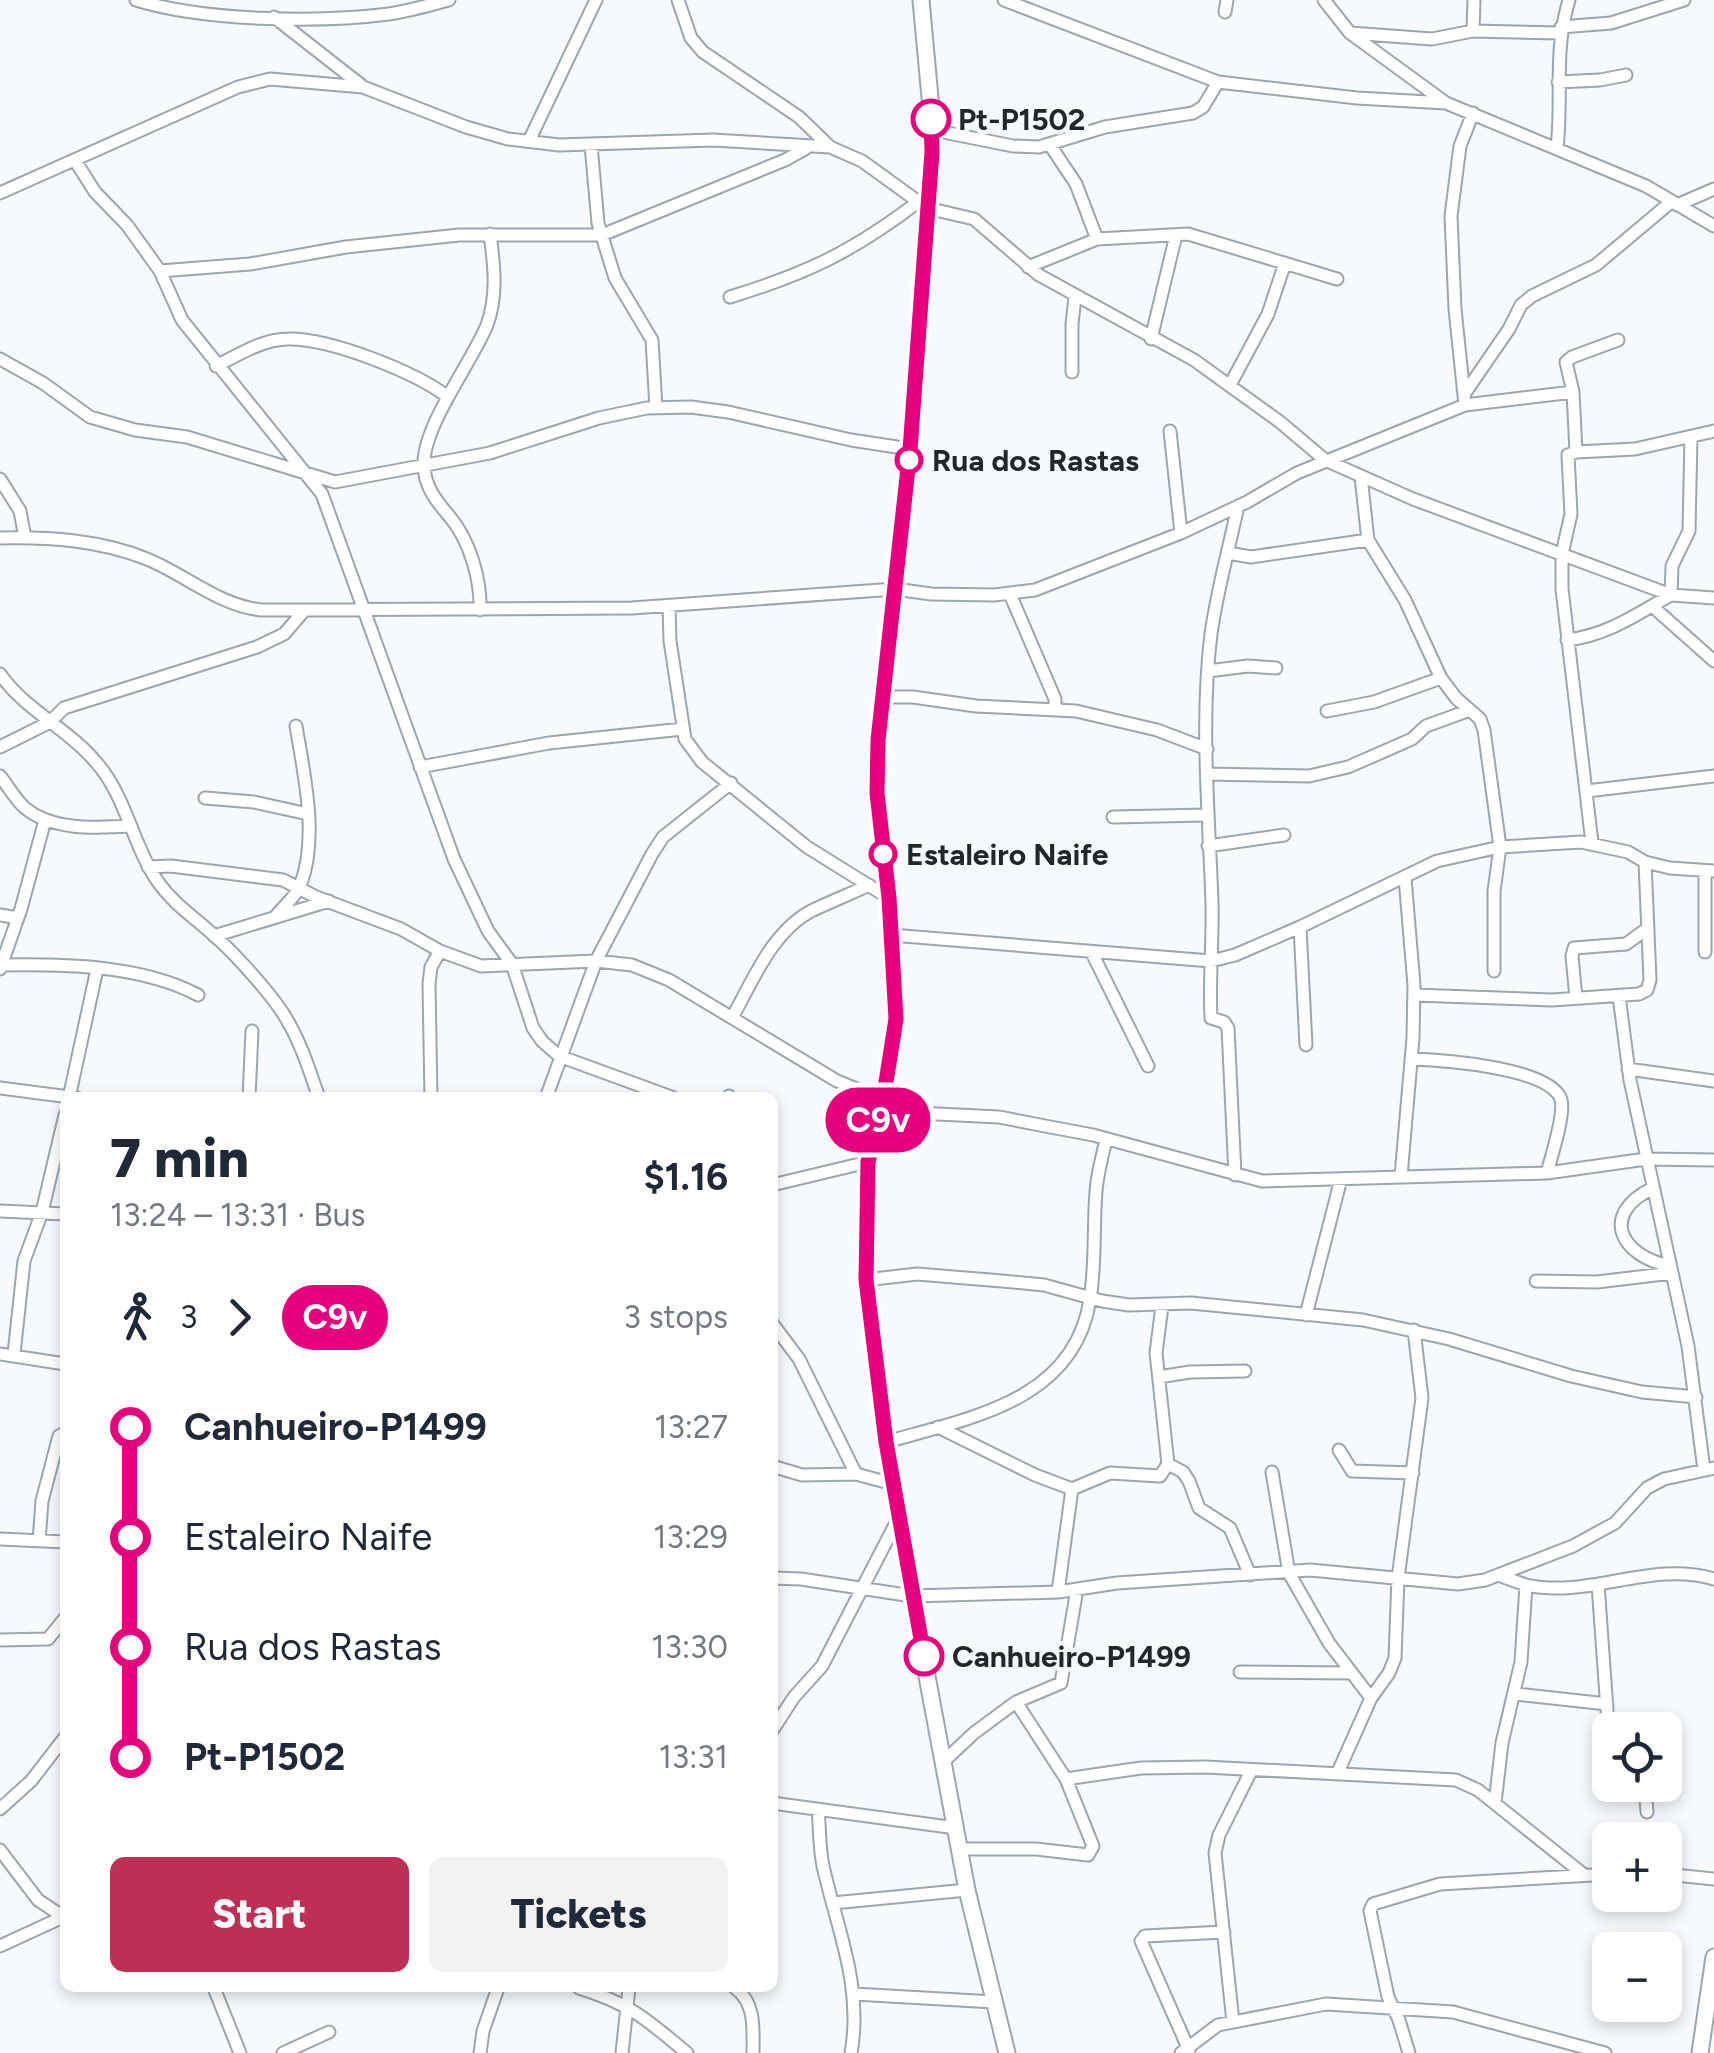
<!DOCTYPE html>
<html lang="en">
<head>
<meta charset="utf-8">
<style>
	body { margin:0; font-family:Figtree,sans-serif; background:#f2f2f3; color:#1f2937; height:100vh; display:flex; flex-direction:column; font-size:38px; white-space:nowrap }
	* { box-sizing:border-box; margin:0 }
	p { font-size:32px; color:#747a83 }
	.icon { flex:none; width:55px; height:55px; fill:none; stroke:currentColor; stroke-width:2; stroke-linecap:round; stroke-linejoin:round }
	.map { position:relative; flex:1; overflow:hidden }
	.sheet { position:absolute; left:60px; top:1092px; width:718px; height:900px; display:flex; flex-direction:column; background:#fff; border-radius:15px; box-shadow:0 5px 15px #0003 }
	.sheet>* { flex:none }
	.badge { padding:0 20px; border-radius:32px; font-size:35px; line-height:65px }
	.buttons { position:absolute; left:1592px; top:1712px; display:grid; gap:20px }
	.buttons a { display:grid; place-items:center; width:90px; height:90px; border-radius:15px; background:#fff; box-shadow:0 5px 15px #0003; font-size:50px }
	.map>.badge { position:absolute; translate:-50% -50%; box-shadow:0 0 0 5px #fff }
	.legs { display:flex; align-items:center; gap:15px; height:110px; padding:0 50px; font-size:32px }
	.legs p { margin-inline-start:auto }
	.overview { display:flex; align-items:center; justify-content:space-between; height:170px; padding:0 50px }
	h1 { font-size:55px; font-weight:800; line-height:75px }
	.cta { display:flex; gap:20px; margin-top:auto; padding:20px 50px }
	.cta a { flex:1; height:115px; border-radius:15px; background:#bf2f53; color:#fff; font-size:40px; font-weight:800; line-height:115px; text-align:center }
	.cta a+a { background:#f2f2f3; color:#1f2937 }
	ul { padding:0 50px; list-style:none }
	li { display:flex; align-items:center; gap:35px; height:110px; font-size:38px }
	li i { display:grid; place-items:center; width:15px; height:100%; margin:0 12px; background:currentColor }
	li i::after { content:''; width:25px; height:25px; margin:-12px; border:8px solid; border-radius:50%; background:#fff }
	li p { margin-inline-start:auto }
	li:first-child i { background:linear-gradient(#0000 50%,currentColor 0) }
	li:last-child i { background:linear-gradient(currentColor 50%,#0000 0) }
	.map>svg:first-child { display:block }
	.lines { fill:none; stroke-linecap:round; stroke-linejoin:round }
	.minor-casing { stroke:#9ca6b0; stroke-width:15 }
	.tertiary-casing { stroke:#9ca6b0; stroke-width:19 }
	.minor { stroke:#fff; stroke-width:11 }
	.tertiary { stroke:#fff; stroke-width:15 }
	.line-1-casing { stroke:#fff; stroke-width:22 }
	.line-1 { stroke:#e6007e; stroke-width:15 }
	.stop-1-dot { fill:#fff; stroke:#e6007e; stroke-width:5 }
	.labels { text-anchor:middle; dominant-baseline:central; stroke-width:9; stroke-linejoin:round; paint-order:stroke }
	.stop-label { font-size:30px; font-weight:bold; fill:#23272b; stroke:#f6fafe; text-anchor:start }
</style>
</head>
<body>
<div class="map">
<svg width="1714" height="2053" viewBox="0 0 1714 2053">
	<rect width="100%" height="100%" fill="#f6fafe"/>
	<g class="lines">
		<defs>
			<path id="minor" d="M136,0C204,21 318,23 389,14C409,11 429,5 449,0
				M678,0L691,38L703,52L799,117L830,147
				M1004,0L1218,82L1357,98L1446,103
				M1324,0L1350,33L1446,103L1646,186L1714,226
				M1225,12L1227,0
				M274,17L361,85
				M1561,27L1611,23L1684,0
				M1473,31L1474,0
				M1350,33L1432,39L1473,31L1559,33
				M1558,82L1600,80L1626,75
				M1473,113L1460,146L1451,216L1455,309L1465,405L1573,392L1576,452L1635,449L1714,431
				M933,130L1013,146L1039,147L1105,127L1193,113L1203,107L1218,82
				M529,141L596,0
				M591,145L598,223L615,278L652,340L656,408
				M1050,145L1076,184L1097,239
				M1557,148C1563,95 1553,53 1569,0
				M76,162L95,192L127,225L160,271L182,320L322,494L454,859L488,931L512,964L533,1028L542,1041L559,1056L674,1098
				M0,193L238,87L270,79L363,87L466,127L508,139L559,145L713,140L830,147L862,161L927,208L974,219L1039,275L1194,360L1280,422L1325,460L1413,499L1671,595L1714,598
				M1677,205L1714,189
				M1028,267L1097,239L1188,234L1337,279
				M160,271L250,264L346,247L459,235H602L785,160L805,149
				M730,297C808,273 852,252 918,202
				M1151,339L1176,235
				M0,359L43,383L90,417L135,430L187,437L335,482L490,453L599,418L647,408L691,407L728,412L851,440L910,449
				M216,366C238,355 263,339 288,339C330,338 415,372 448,397
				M1072,372V324L1075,297
				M1230,385L1268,314L1285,263
				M1573,392L1566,362L1572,357L1618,340
				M1465,393L1509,329L1521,305L1532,296L1596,265L1671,202
				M1170,431L1181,533
				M1576,452L1568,455L1571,514L1562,554V589L1592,843
				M1361,477L1368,540L1405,600L1441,678L1456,698L1480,719L1484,730L1500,847L1494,891V971
				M0,479L20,511L25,538
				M0,538C50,537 100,540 147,559C186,575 218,605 261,610L632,608L895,589L931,594L994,595L1035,590L1181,533L1247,502L1297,473L1465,405
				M1228,553L1251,557L1368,540
				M1010,594L1055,699V709
				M669,606L670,641L685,739L702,762L807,847L889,898
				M1652,606L1714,661
				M480,610C481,580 470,541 450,517C436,501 424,486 424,464C423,426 472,362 487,325C498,295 494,264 490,234
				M1567,640C1608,635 1635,615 1671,595L1672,566L1689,531L1691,437
				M1208,671L1248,666L1276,668
				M0,674C25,710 67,728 95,761C126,795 132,844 158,882C175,906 197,919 218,939C237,956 275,998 287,1020C301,1043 310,1072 319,1098
				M883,697H913L976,706L1076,711L1157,730L1207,749
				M1327,711L1374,702L1441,678
				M0,747L50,722L64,708L257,647L284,634L304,611
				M420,767L549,743L683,729
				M1207,774L1309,776L1348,767L1412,739L1426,726L1470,710
				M0,776C8,786 15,799 24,807C51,831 97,828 131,826
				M1587,791L1714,776
				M205,798L254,802L308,814
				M1113,817L1206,815
				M1208,846L1284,835
				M148,867L171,866L283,880L316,897L401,929L440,951L481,966L596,961L632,965L669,980L837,1081L917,1113L999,1117L1045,1126L1093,1135L1262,1181L1547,1173L1646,1159L1714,1160
				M1705,872V952
				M0,915L18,918
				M275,917C283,907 296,896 300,886C319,839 304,774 296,726
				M1300,927L1306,1045
				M891,935L1211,961L1235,955L1300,927L1437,861L1500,847L1581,842L1628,852L1645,862L1670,868L1714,871
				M214,936L329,901
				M1092,953L1148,1066
				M2,965C66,964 141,965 198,995
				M0,969L21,909L45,820
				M1414,995L1552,1000L1639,994L1647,990L1650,980L1645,862
				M1619,996L1630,1080L1688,1346L1704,1470
				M1576,998L1572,956L1574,948L1626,944L1648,928
				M732,1018C753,980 772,932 811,911C830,902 850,894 869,885
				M1411,1059C1442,1060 1544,1067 1560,1097C1567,1110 1551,1157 1547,1173
				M1628,1069L1714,1081
				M0,1088L77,1098
				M69,1098L97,969
				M249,1098L252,1031
				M431,1098L429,984L431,967L440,951
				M546,1098L596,961L652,854L663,837L731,783
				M729,1098V1096
				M1235,1175L1228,1028L1224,1022L1211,1018C1209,979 1213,941 1212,903C1209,813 1200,723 1211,634C1217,591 1229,548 1238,506
				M1401,1176L1413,1038L1414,985L1405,878
				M772,1185L868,1162
				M1653,1188C1599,1214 1620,1256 1670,1266
				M0,1211L65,1214
				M865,1280L917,1274L1002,1281L1044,1285L1102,1301L1129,1305L1191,1303L1363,1320L1449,1339L1571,1376L1642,1392L1696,1397
				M1536,1281L1597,1282L1672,1273
				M1306,1315L1341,1179
				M772,1323L799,1359L856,1474
				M0,1354L65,1364
				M14,1354L24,1261L42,1212L65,1115
				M1159,1377L1190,1372L1245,1371
				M938,1427L1035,1475L1072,1489L1110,1473L1160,1476L1168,1464L1156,1353L1162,1306
				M886,1442C970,1418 1075,1401 1090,1299C1096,1264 1093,1227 1096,1192C1097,1175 1102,1157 1106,1140
				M1339,1450L1352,1471L1413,1473
				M1168,1464L1183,1472L1189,1481L1199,1508L1230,1528L1250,1575
				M772,1466L802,1475L856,1474L893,1484
				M1272,1472L1289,1573L1329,1643L1371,1698
				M0,1539L65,1542
				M39,1541L42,1501L59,1436L65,1433
				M772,1578L801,1579L912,1596L1058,1592L1117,1583L1310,1570L1458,1584L1485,1580L1573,1546L1615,1523L1647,1488L1664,1479L1714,1468
				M1598,1584L1608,1724L1614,1730
				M1526,1585C1590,1599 1651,1560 1714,1579
				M1058,1592L1072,1489
				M0,1640L48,1639L65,1618
				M1240,1672L1352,1673
				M1516,1694L1607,1704
				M1624,1730H1633
				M772,1731L794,1697L822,1666L899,1517
				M943,1762L974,1733L1016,1702L1061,1683L1077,1589
				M1338,1772L1371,1698L1389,1673L1395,1658L1398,1578L1422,1398L1414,1330
				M1066,1779L1141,1768L1205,1767L1456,1780L1478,1790L1583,1874
				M1645,1785L1647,1812
				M772,1803L956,1828
				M1495,1803L1502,1743L1521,1662L1526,1585L1498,1575
				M0,1809L31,1781L65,1737
				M818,1810C820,1829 819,1847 823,1866C837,1929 863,1986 851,2053
				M960,1849H1036L1088,1855L1093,1846L1066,1779L1016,1702
				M0,1850L38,1900L65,1918
				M1665,1874L1714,1879
				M833,1903L967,1890
				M0,1946L63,1917
				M214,1988L240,2053
				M579,1988C631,2004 647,2020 687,2053
				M735,1988C756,2003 753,2029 753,2053
				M854,1994L994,2002
				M1233,2022L1215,1853L1219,1835L1251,1771
				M1189,2050L1141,1941L1145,1936L1224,1932
				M283,2053L329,2032
				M480,2053L483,2031L498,1988
				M622,2053L629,1988
				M1181,2053L1218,2025L1326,2004L1453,2012L1605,2053
				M1409,2053L1399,2020L1388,1997L1370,1911L1373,1904L1440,1884L1610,1874"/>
			<path id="tertiary" d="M921,0L933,130L910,449L879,735L877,793L889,898L896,1019L883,1101L868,1162L865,1280L886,1442L912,1596L967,1890L1007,2053
				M1700,2053L1714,1957"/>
		</defs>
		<use href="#minor" class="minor-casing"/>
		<use href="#tertiary" class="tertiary-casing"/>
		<use href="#minor" class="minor"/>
		<use href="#tertiary" class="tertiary"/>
	</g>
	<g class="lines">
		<defs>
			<path id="line-1" d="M924,1656L886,1442L866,1280L868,1162L883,1101L896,1019L889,898L877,793L878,740L910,450L932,152L931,119"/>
		</defs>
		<use href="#line-1" class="line-1-casing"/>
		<use href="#line-1" class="line-1"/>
	</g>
	<g class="stop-1-dot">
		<circle cx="931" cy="119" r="18"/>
		<circle cx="909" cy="460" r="12"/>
		<circle cx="883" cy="854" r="12"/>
		<circle cx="924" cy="1656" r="18"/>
	</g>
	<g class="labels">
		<g class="stop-label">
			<text x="958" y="119">Pt-P1502</text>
			<text x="932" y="460">Rua dos Rastas</text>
			<text x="906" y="854">Estaleiro Naife</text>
			<text x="952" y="1656">Canhueiro-P1499</text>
		</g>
	</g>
</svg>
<div class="buttons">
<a><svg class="icon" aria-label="locate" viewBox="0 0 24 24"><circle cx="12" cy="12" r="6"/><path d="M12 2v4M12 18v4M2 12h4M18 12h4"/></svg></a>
<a>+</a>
<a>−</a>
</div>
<b class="badge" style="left:878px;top:1120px;background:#e6007e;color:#fff">C9v</b>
<section class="sheet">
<div class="overview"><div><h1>7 min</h1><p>13:24 – 13:31 · Bus</p></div><b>$1.16</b></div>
<div class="legs"><svg class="icon" aria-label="walk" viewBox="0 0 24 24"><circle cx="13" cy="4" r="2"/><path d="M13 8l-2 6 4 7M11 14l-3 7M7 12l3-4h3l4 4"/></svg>3<svg class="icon" aria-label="forward" viewBox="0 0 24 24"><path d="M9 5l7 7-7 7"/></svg><b class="badge" style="background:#e6007e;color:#fff">C9v</b><p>3 stops</p></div>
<ul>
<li><i style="color:#e6007e"></i><b>Canhueiro-P1499</b><p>13:27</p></li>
<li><i style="color:#e6007e"></i><span>Estaleiro Naife</span><p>13:29</p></li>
<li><i style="color:#e6007e"></i><span>Rua dos Rastas</span><p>13:30</p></li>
<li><i style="color:#e6007e"></i><b>Pt-P1502</b><p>13:31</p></li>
</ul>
<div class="cta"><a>Start</a><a>Tickets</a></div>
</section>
</div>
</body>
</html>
